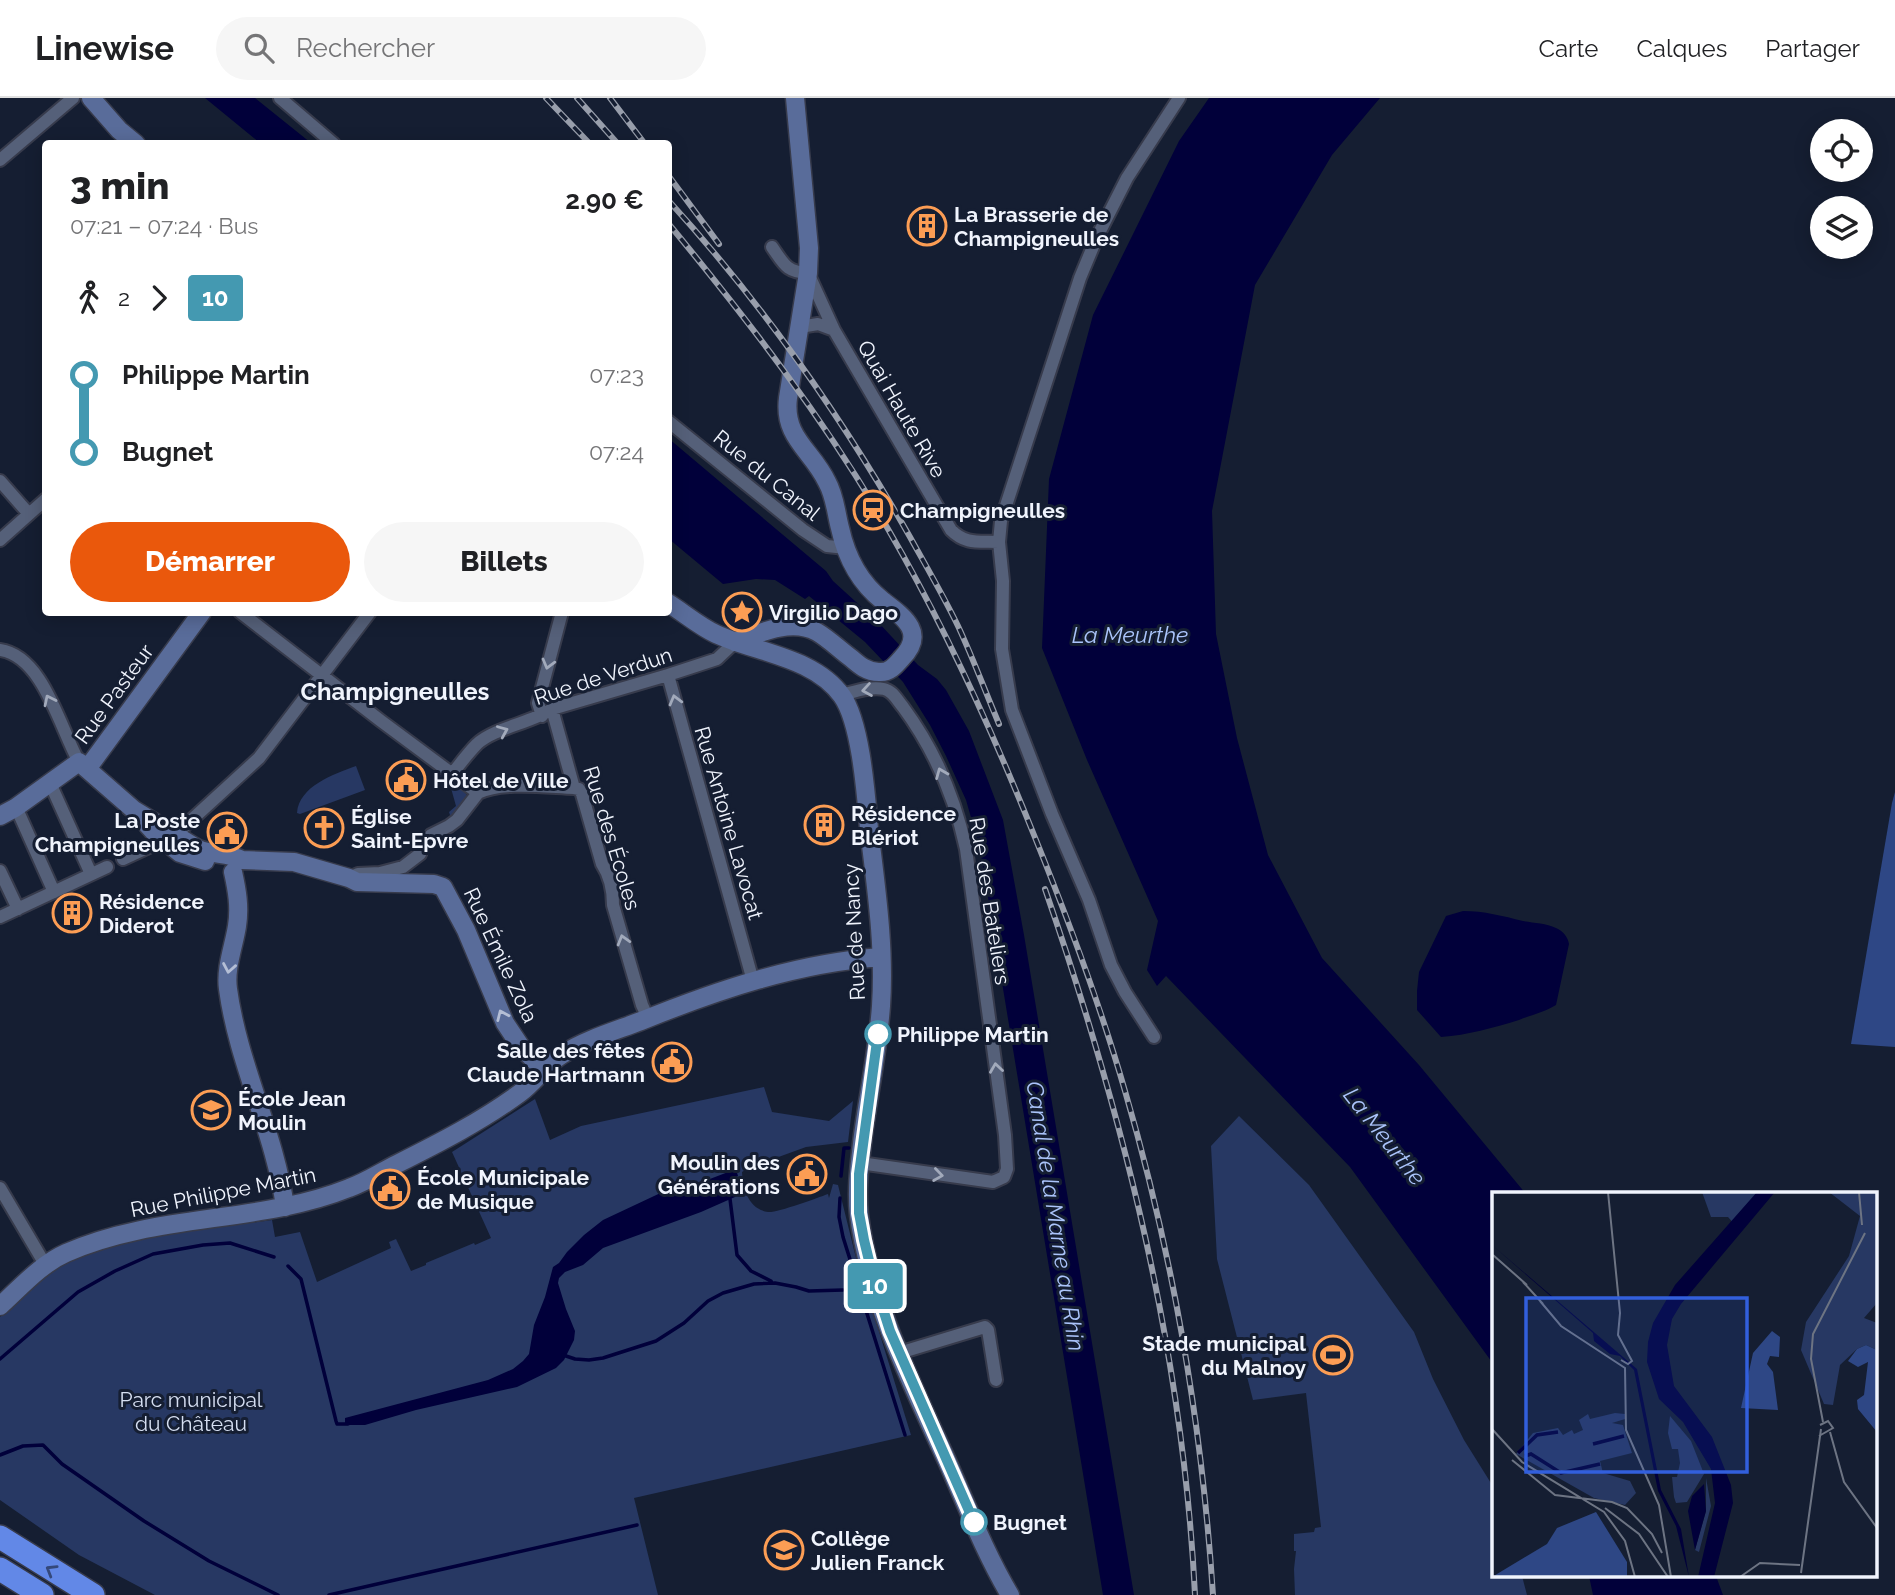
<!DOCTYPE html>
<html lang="fr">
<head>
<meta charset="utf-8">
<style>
	body { margin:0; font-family:Raleway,sans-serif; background:#f6f6f6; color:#202124; height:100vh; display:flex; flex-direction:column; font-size:26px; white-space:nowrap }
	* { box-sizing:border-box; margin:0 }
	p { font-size:23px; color:#757577 }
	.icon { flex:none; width:38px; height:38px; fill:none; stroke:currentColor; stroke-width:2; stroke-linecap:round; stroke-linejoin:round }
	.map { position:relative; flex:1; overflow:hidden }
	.panel { position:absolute; left:42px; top:42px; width:630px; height:476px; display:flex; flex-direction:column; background:#fff; border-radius:7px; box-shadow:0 4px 18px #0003 }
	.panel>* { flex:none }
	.badge { padding:0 14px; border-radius:5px; font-size:24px; line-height:46px }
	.fabs { position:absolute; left:1810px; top:21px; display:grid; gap:14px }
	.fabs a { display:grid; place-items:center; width:63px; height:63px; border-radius:50%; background:#fff; box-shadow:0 4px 18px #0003; font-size:35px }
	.map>.badge { position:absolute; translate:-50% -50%; box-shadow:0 0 0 4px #fff }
	.legs { display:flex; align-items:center; gap:10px; height:77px; padding:0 28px; font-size:23px }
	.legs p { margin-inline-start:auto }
	.head { display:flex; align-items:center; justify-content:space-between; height:119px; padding:0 28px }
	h1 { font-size:38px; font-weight:800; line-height:52px }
	.cta { display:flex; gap:14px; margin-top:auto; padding:14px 28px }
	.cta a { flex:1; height:80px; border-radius:42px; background:#ea580c; color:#fff; font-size:28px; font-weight:800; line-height:80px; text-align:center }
	.cta a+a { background:#f6f6f6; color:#202124 }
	ul { padding:0 28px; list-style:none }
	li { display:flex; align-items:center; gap:24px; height:77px; font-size:26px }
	li i { display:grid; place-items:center; width:10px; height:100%; margin:0 9px; background:currentColor }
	li i::after { content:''; width:18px; height:18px; margin:-9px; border:5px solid; border-radius:50%; background:#fff }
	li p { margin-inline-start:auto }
	li:first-child i { background:linear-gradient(#0000 50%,currentColor 0) }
	li:last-child i { background:linear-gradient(currentColor 50%,#0000 0) }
	header { display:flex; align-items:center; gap:42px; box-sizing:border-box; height:98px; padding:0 35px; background:#fff; border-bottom:2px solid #e0e0e0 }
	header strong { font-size:33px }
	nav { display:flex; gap:38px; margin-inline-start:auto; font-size:24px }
	.search { width:490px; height:63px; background:#f6f6f6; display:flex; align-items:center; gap:18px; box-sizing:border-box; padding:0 24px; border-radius:38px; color:#757577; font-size:26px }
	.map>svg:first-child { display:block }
	.green { fill:#273863 }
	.forest { fill:#2e4785 }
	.water { fill:#01003a }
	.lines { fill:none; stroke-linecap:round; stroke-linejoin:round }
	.stream { stroke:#01003a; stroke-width:3.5 }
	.street-casing { stroke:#373b4c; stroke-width:16 }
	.secondary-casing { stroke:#373b4c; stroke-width:21 }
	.highway-casing { stroke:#373b4c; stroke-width:26 }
	.street { stroke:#556079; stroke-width:12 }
	.secondary { stroke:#596c9a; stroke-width:18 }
	.highway { stroke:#6288e7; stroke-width:23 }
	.rail-casing { stroke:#989eab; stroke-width:6 }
	.rail { stroke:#151e32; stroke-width:3.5; stroke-dasharray:10; stroke-linecap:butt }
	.oneway { stroke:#a2aabb }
	.oneway2 { stroke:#b4bed5 }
	.oneway3 { stroke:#34487a }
	.line-1-casing { stroke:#fff; stroke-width:16 }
	.line-1 { stroke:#4499b1; stroke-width:10 }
	.stop-1-dot { fill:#fff; stroke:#4499b1; stroke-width:3.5 }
	.labels { text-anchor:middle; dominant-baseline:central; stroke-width:6; stroke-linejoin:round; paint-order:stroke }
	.poi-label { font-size:21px; font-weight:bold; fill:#f0f4fd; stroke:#151e32; text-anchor:start }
	.street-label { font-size:21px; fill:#f0f4fd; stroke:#151e32 }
	.stop-label { font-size:21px; font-weight:bold; fill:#f0f4fd; stroke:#151e32; text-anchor:start }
	.park-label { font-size:21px; fill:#d6dff2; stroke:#151e32 }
	.water-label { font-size:23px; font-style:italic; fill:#abc4fb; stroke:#151e32 }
	.quarter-label { font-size:24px; font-weight:bold; fill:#f0f4fd; stroke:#151e32 }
	.inset-river { fill:none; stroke:#01003a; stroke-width:3.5 }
	.inset-road { fill:none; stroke:#6d7483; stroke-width:2 }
	.view { fill:#325fdc; fill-opacity:0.15; stroke:#325fdc; stroke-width:3.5 }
	.inset-edge { fill:none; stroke:#f0f4fd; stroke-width:3.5 }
</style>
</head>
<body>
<header>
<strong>Linewise</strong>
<div class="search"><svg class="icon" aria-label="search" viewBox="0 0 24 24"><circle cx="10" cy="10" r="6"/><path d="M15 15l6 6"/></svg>Rechercher</div>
<nav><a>Carte</a><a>Calques</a><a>Partager</a></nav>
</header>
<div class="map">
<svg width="1895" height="1497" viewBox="0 0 1895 1497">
	<rect width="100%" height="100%" fill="#151e32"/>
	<path class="green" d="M356,668L365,692L300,716L297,715C299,688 334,676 356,668Z
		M445,676L462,690L468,699L451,720L449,714L456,708L449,683L442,689L439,680L441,677Z
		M764,989L772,1014L829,1023L853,1003L848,1044L806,1049L748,1070L742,1074C743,1090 748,1111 768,1114C777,1115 817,1100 828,1096L829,1100L833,1086L838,1087L855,1156L911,1337L634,1400L658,1497H155L79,1457L0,1402V1219L64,1163L136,1140L272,1122L275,1139L300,1134L317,1184L391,1150L389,1144L396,1141L411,1173L426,1167V1165L474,1145L475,1147L491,1140L452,1054L535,1001L550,1042L581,1028Z
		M1239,1018L1309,1087L1414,1234L1433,1281L1464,1342L1494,1390V1478H1522L1527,1497H1295L1294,1471L1296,1453H1294V1436L1314,1434L1315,1430L1321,1429L1306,1295L1253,1302L1217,1161L1211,1048Z"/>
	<path class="forest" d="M1895,694V949L1851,946L1892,705Z"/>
	<path class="water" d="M205,0H255L311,45H260Z
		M1209,0H1380L1332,57L1255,187L1212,413L1216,536L1237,640L1268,757L1322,860L1419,967L1526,1096H1494V1267L1350,1069L1166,878L1157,888L1147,872L1158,823L1087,662L1042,550L1049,381L1093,217L1179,43Z
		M668,340L826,473L833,483L878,524L918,567L937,581L946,592L969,633L1003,722L1024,837L1134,1497H1103L980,751L966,702L946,658L930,627L903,584L865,544L809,498L805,501L775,482L756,481L723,486L669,441Z
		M1463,813C1484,813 1503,818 1523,823C1534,825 1546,825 1556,830C1563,833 1568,839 1569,846L1556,907C1545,914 1531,917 1519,922C1493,930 1468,937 1441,939L1417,912V893L1419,874L1446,818Z
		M736,1071L738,1078L734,1080L735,1099L701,1114L603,1150L583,1167L565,1174L559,1180L558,1185L566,1211L575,1233L574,1242L564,1262L556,1270L517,1289L416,1312L365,1327H345V1320L488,1282L513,1271L523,1263L529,1256L534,1227L545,1199L553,1169L559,1165L567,1154L584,1137L603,1122L669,1091L702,1084Z
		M1589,1478H1716L1723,1497H1593Z"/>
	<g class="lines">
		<path class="stream" d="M841,1078L844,1050H849
			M840,1100L839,1119L843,1139L905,1337
			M730,1101L737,1157L751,1173L771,1183
			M288,1168L301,1181L336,1323L337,1326H348
			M563,1257L575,1261L589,1262L603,1260L656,1243L684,1225L708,1203L723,1195L754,1186L775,1185L796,1189L809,1193L843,1192
			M0,1261L78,1194L115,1173L153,1156L203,1147L230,1145L274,1159
			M0,1357L23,1348L43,1347L62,1366L144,1423L209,1463L278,1497
			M329,1497L637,1427"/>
		<defs>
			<path id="street" d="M280,0L334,46
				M0,62L73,0
				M772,149C784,166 786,174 808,175L834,232L951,432C966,447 979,443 999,444
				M800,229L818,226L834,232
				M668,323L803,432L827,448L846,450
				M0,383L29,416
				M0,442L46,401
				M240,514L381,623L478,695
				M0,552C43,558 60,630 79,664
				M668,577L753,883
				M841,597C854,594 870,588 884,591C893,593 897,602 903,609C934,651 955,700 966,751L1005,1037L1007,1071L1004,1079L993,1084L860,1065
				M552,611L574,690L579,691L582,696L602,766C610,778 613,793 613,807L642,907L648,920
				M542,618L538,605L562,514
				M452,676C460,666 468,655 477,646C494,630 531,625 552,611L668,577L717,561L735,544
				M50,685L91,776
				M16,709L54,794
				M175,737L259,660L370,514
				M123,761L164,742
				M0,773L18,811
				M349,780L358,776L380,775L403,769L420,756L424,745L431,737L449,728L457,722L478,695C502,683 546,689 574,690
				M0,819L107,769
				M1154,939L1125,894L1111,867L1089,802L1052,716L1012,612L1002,551L1003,483L999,444L1001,423L1080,180L1097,139L1127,80L1179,0
				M0,1090L46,1168
				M899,1255L985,1229L988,1232L996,1282"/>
			<path id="secondary" d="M91,0L119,32L136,46
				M668,505C684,515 699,528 716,536C757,555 814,559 842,598C861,625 866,697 869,731C876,789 885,849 881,908C878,951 869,994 863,1037C860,1064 856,1090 859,1117C870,1203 911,1284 947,1363C967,1408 985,1455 1010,1497
				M735,544C759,535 792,520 817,534C829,541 840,552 851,560C859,567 867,574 879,574C889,575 895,568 901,561C927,535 904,519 883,503C860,485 846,458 840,430C836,415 835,398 827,384C812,352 783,340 788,300L808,175L809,150L795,0
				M87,671L202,514
				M134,712L198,751C212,757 229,755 242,762L294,764L349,780L357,784L434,786L443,789L466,832L505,925L521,949L543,971
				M0,718L15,710L79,664L134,712L153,733L180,755L205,763
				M233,774C237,792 240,809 237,828C234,848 225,870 228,891C238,966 275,1035 285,1109
				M0,1208C20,1190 41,1166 66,1155C156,1115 259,1126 349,1090C366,1084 381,1074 397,1066C439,1045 482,1023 520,995C536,983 546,966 563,956C587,941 615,933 641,923C718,892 797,865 881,859"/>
			<path id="highway" d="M0,1439L93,1497
				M0,1471L42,1497"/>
		</defs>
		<use href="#street" class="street-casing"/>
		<use href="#secondary" class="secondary-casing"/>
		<use href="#highway" class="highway-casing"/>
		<use href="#street" class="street"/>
		<use href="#secondary" class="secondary"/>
		<use href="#highway" class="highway"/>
		<defs>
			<path id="rail" d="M546,0L590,46
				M577,0L618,46
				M610,0L645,46
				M668,77L719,146
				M668,102C761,204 842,319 910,439C926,468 943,497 958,528C973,560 985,593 999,626
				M668,125C748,222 825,322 888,431C945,529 992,632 1034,737C1068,821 1100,906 1125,993C1173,1157 1202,1327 1213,1497
				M1045,791C1124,1019 1183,1255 1195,1497"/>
		</defs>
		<use href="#rail" class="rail-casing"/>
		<use href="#rail" class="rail"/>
	</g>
	<defs><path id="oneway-chevron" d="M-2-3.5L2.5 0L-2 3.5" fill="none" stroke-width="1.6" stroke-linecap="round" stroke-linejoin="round" transform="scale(1.75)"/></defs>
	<g class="oneway">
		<use href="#oneway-chevron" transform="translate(548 566) rotate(105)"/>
		<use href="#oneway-chevron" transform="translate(867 592) rotate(171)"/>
		<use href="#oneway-chevron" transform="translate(49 602) rotate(-116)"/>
		<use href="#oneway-chevron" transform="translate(675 602) rotate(-105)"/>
		<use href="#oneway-chevron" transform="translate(503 633) rotate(-23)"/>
		<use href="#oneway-chevron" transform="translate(941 675) rotate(-112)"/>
		<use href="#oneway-chevron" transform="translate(623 842) rotate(-106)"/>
		<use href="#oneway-chevron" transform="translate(996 970) rotate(-98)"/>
		<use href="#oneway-chevron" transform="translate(938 1077) rotate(8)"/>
	</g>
	<g class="oneway2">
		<use href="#oneway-chevron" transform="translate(229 870) rotate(100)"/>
		<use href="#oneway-chevron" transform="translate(502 917) rotate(-114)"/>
	</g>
	<use class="oneway3" href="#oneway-chevron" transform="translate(51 1472) rotate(-149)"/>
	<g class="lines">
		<defs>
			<path id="line-1" d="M878,936L859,1076V1115L864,1142L874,1183L890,1233L974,1424"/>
		</defs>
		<use href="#line-1" class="line-1-casing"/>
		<use href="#line-1" class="line-1"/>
	</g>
	<defs>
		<symbol id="building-ring" viewBox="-11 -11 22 22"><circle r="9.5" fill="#151e32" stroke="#fc9d54" stroke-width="1.5"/><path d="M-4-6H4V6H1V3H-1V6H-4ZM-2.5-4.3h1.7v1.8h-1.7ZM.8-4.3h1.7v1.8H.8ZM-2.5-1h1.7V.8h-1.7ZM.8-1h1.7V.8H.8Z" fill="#fc9d54"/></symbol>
		<symbol id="station-ring" viewBox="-11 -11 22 22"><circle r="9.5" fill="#151e32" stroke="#fc9d54" stroke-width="1.5"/><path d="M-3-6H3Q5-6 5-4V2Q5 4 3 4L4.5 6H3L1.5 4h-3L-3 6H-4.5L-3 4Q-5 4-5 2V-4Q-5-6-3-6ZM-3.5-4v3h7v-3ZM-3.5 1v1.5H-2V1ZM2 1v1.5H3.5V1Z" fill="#fc9d54"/></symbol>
		<symbol id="sight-ring" viewBox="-11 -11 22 22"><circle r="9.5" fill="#151e32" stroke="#fc9d54" stroke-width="1.5"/><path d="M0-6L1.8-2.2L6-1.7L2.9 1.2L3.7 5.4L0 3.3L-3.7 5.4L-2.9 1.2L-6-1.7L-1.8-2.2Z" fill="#fc9d54"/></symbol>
		<symbol id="civic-ring" viewBox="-11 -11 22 22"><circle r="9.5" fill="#151e32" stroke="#fc9d54" stroke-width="1.5"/><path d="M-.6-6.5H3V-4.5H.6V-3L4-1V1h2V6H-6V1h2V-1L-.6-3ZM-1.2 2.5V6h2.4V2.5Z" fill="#fc9d54"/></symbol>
		<symbol id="church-ring" viewBox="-11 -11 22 22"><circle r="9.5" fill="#151e32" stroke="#fc9d54" stroke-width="1.5"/><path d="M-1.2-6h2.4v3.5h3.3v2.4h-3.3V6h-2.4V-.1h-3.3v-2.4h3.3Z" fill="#fc9d54"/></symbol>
		<symbol id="school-ring" viewBox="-11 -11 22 22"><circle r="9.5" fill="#151e32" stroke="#fc9d54" stroke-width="1.5"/><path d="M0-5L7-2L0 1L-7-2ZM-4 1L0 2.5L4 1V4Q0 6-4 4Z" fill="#fc9d54"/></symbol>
		<symbol id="stadium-ring" viewBox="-11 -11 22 22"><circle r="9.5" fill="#151e32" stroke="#fc9d54" stroke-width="1.5"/><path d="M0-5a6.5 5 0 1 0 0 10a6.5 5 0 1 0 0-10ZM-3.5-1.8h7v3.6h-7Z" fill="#fc9d54"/></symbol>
	</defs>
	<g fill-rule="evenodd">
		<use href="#building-ring" x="905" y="106" width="44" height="44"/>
		<use href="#station-ring" x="851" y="390" width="44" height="44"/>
		<use href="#sight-ring" x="720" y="492" width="44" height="44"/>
		<use href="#civic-ring" x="384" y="660" width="44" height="44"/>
		<use href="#building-ring" x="802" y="705" width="44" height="44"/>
		<use href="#church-ring" x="302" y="708" width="44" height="44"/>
		<use href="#civic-ring" x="205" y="712" width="44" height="44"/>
		<use href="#building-ring" x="50" y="793" width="44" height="44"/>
		<use href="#civic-ring" x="650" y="942" width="44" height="44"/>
		<use href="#school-ring" x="189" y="990" width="44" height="44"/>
		<use href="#civic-ring" x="785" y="1054" width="44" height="44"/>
		<use href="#civic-ring" x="368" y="1069" width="44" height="44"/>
		<use href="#stadium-ring" x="1311" y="1235" width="44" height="44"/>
		<use href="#school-ring" x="762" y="1430" width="44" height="44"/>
	</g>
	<g class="stop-1-dot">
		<circle cx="878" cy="936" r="12"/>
		<circle cx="974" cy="1424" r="12"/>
	</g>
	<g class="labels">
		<g class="poi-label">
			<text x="954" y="116">La Brasserie de<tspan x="954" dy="24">Champigneulles</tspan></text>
			<text x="900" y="412">Champigneulles</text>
			<text x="769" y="514">Virgilio Dago</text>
			<text x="433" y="682">Hôtel de Ville</text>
			<text x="851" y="715">Résidence<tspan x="851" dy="24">Blériot</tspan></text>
			<text x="351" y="718">Église<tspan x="351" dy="24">Saint-Epvre</tspan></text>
			<text x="200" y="722" text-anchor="end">La Poste<tspan x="200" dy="24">Champigneulles</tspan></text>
			<text x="99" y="803">Résidence<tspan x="99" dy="24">Diderot</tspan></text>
			<text x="645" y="952" text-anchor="end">Salle des fêtes<tspan x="645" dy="24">Claude Hartmann</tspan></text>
			<text x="238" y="1000">École Jean<tspan x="238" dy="24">Moulin</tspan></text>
			<text x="780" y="1064" text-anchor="end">Moulin des<tspan x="780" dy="24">Générations</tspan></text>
			<text x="417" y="1079">École Municipale<tspan x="417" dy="24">de Musique</tspan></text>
			<text x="1306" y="1245" text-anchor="end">Stade municipal<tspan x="1306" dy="24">du Malnoy</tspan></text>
			<text x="811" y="1440">Collège<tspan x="811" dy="24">Julien Franck</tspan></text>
		</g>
		<g class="street-label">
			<text transform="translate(902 311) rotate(60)">Quai Haute Rive</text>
			<text transform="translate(767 377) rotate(39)">Rue du Canal</text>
			<text transform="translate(603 578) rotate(-18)">Rue de Verdun</text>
			<text transform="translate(114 596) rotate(-54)">Rue Pasteur</text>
			<text transform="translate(729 725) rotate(74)">Rue Antoine Lavocat</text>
			<text transform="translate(612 740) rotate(73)">Rue des Écoles</text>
			<text transform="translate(990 803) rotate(81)">Rue des Bateliers</text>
			<text transform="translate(854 834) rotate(-93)">Rue de Nancy</text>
			<text transform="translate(501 857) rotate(65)">Rue Émile Zola</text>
			<text transform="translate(223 1094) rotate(-11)">Rue Philippe Martin</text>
		</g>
		<g class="stop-label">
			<text x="897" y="936">Philippe Martin</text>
			<text x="993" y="1424">Bugnet</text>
		</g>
		<g class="park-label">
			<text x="191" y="1301">Parc municipal<tspan x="191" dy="24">du Château</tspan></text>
		</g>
		<g class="water-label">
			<text x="1130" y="536">La Meurthe</text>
			<text transform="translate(1385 1038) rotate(52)">La Meurthe</text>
			<text transform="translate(1056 1118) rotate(81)">Canal de la Marne au Rhin</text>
		</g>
		<g class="quarter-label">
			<text x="395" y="593">Champigneulles</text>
		</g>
	</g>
	<g transform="translate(1492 1094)">
		<rect width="385" height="385" fill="#151e32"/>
		<path d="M210,0H281L244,34L236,25H219ZM337,0H385V111L372,126L385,131V158L374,153L365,157L348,173L341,213L332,212L309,158L314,130L357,64L368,24ZM123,221L133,222V227L120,231L131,233L140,261L108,269L111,281L138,289L144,301L133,313L102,306L24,262L41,241L66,236L71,243L80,238L82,242L91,238L87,228L96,222L98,227ZM178,224L199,249L212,282L195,310L184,311L182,305L180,285H185L188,271L186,257H180L176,241ZM214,286L219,314L207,360L203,358L214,319Z" fill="#273863"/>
		<path d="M280,139L288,145L287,165L278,164L275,172L281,180L286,218L249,216L261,161ZM374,153L385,158V240L366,217L365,208L372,203L376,170L366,175L356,169L365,157ZM104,320L135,370V385H0L55,352L65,336Z" fill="#2e4785"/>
		<path d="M265,0H283L189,112L180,127L175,153L182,194L220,245L239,293L241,311L222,385H206L223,311L219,277L191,230L167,207L155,170L156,150L161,131L183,93ZM0,53L145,177L169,298L189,337L197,385L184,334L166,299L142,178L128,164L118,162L102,149L101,141ZM212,292L214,319L203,358L196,319L200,304Z" fill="#01003a"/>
		<path class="inset-river" d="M101,252L132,244M26,261L45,243L66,240M33,264L39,262L69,281L108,272"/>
		<path class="inset-road" d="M116,0L128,121L126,143L140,169L136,172L129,168M367,0L370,33M1,63L35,93M31,90L51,112M48,109L69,134L133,176L134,238L167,313L179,385M331,230L319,167L321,142L373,41M0,237L30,270L112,320L133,349L143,385M338,240L352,290L385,336M327,244L341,236L336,229L328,233M20,268L63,303L120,310L135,316L160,342L170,361M113,316L147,342L176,385M309,381L329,237M248,385L268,371L308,373"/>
		<path class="view" d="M34,106H255V280H34Z"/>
		<rect width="385" height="385" class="inset-edge"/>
	</g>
</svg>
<div class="fabs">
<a><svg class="icon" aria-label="locate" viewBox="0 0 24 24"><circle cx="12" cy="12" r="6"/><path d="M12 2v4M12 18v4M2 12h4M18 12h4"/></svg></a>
<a><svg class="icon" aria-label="layers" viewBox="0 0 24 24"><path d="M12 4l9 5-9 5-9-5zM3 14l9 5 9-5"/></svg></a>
</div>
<b class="badge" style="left:875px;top:1188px;background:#4499b1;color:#fff">10</b>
<section class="panel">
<div class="head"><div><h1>3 min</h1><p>07:21 – 07:24 · Bus</p></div><b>2.90 €</b></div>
<div class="legs"><svg class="icon" aria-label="walk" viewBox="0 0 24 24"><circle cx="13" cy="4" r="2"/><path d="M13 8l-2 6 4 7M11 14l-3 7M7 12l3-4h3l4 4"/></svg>2<svg class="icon" aria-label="forward" viewBox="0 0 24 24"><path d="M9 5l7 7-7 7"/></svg><b class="badge" style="background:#4499b1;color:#fff">10</b></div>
<ul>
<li><i style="color:#4499b1"></i><b>Philippe Martin</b><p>07:23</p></li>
<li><i style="color:#4499b1"></i><b>Bugnet</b><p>07:24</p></li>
</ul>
<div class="cta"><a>Démarrer</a><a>Billets</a></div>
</section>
</div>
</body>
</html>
